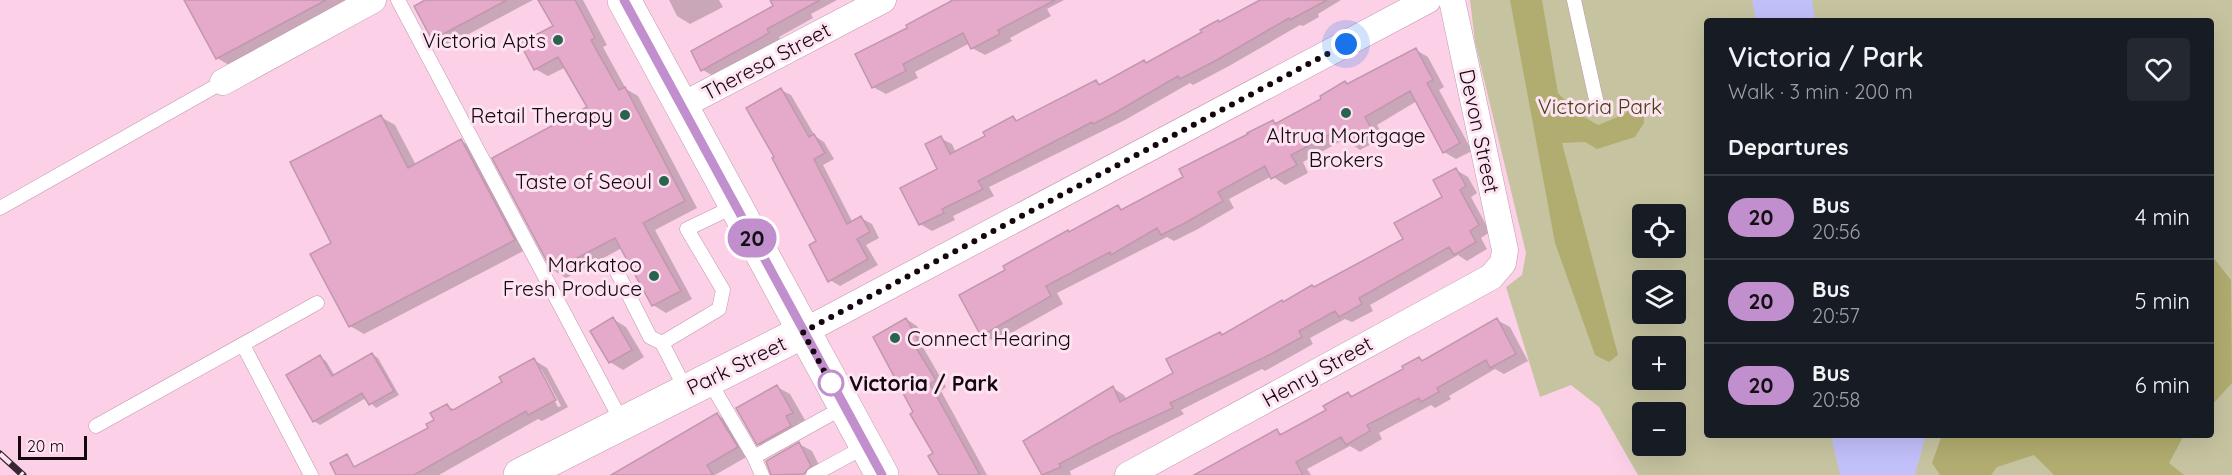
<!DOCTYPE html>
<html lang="en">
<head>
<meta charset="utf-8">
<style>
	body { margin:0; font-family:Quicksand,sans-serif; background:#242831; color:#f1f3f6; height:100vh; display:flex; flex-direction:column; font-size:22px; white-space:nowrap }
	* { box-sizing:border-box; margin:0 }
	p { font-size:20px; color:#9ea1a6 }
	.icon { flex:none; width:33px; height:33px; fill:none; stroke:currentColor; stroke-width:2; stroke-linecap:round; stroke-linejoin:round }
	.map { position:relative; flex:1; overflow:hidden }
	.drawer { position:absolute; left:1704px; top:18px; width:510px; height:420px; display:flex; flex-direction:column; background:#171b24; border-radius:6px; box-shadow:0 6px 24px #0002 }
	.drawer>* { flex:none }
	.badge { padding:0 12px; border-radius:20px; font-size:21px; line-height:39px }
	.controls { position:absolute; left:1632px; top:204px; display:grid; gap:12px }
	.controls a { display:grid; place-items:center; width:54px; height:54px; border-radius:6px; background:#171b24; box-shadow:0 6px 24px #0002; font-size:30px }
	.scale { position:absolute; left:18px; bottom:15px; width:69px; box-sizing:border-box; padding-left:6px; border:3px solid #14070f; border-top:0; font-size:16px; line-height:21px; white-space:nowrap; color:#14070f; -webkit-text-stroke:4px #fee4f2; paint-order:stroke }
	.you { position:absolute; width:30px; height:30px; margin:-15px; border:4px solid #fff; border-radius:50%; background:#1a73e8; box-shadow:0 0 0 9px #1a73e833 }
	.map>.badge { position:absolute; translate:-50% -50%; box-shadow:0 0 0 3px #fff }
	h2 { padding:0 24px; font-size:22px; line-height:54px }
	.round { display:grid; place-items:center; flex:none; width:63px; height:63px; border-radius:6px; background:#242831 }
	.summary { display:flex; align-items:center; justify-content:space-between; height:102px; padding:0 24px }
	h1 { font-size:28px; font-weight:600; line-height:45px }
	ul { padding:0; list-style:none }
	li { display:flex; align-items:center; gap:18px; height:84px; padding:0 24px; border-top:2px solid #363941 }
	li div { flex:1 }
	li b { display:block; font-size:22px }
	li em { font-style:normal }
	li .badge { min-width:66px; font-weight:700; text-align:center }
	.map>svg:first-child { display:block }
	.green { fill:#c6c4a0; fill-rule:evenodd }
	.forest { fill:#b1ad70 }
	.water { fill:#c1c0fa }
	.shadow { fill:#0003; fill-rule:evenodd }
	.building { fill:#e5a9ca; stroke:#c097ad; stroke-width:1.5 }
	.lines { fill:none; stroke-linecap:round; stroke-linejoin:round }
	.lane-casing { stroke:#be95ab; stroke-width:15 }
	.street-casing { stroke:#be95ab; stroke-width:27 }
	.secondary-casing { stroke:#be95ab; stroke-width:34 }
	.lane { stroke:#fff; stroke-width:14 }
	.street { stroke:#fff; stroke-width:26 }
	.secondary { stroke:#fff; stroke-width:33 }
	.rail-casing { stroke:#382631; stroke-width:7 }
	.rail { stroke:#fee4f2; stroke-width:4.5; stroke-dasharray:14; stroke-linecap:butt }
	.line-casing { stroke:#fff; stroke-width:14 }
	.line { stroke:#c18fce; stroke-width:9 }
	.walk { stroke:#14070f; stroke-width:6; stroke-dasharray:0 10.8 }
	.poi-dot { fill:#2a644e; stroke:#fee4f2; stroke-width:2 }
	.stop-dot { fill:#fff; stroke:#c18fce; stroke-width:3 }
	.labels { text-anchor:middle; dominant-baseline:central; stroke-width:6; stroke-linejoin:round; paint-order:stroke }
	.poi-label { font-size:21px; fill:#14070f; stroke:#fee4f2; text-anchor:end }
	.street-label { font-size:21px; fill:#14070f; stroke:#fee4f2 }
	.park-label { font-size:21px; fill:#444111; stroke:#fee4f2 }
	.stop-label { font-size:21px; font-weight:bold; fill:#14070f; stroke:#fee4f2; text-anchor:start }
</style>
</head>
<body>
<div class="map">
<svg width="2232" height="475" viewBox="0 0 2232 475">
	<rect width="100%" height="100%" fill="#fcd1e8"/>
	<path class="green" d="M1470,0H2232V475H1638L1599,407L1571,385L1540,397L1506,287L1522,275L1526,253L1475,42ZM1707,21H2211V435H1707ZM1642,214H1676V248H1642ZM1642,280H1676V314H1642ZM1642,346H1676V380H1642ZM1642,412H1676V446H1642Z"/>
	<path class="forest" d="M1510,0H1542L1558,93L1579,114L1598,125L1625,114L1632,105H1644V123L1635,137L1597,149L1585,142L1562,143L1618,355L1609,362L1595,355L1555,243Z
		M2212,256L2231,280L2232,383L2211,406Z
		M1942,435H2184L2169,463L2184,475H2054L2034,455L1997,467L1991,475H1940L1932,463Z"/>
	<path class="water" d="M1752,0H1812L1815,21H1756Z
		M1831,435H1926L1915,475H1840Z"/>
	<path class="shadow" d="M186,0H380L248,76L217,58Z
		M428,0H533L446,46L433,39Z
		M540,0H583L607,45L603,47L626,89L638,96L697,208L655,230L692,299L666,313L653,305L622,248L566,278L553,270L589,108L566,67L548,76L535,69L555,26Z
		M669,0H719L723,7L690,24L677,16Z
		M772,0H837L811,14L813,18L779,37L781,41L715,77L703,70L775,7Z
		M1064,0L1047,9L1051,16L1010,38L1012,41L985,55L972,48L970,43L915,72L918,78L886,94L873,87L909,29L950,3V0Z
		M1263,0H1341L1318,14L1319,17L1303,26L1300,25L1229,66L1193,85L1190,83L1125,120L989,187L994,196L953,216L955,220L932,231L920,224L939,169L940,138L952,144L956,153L987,137L1013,118L1018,121L1096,82L1102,85L1144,62L1147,64Z
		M1416,50L1428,57L1444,87L1439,90L1472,151L1456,159L1444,152L1417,101L1377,125L1384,137L1360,150L1345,139L1303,162L1308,173L1285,185L1272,176L1229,199L1234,208L1198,229L1174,241L1167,237L1057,293L1063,304L995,342L982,334L1070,233L1118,207L1123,210L1185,177L1273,121L1278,124Z
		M781,90L791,95L815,136L824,142L834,159L823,165L853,223L861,218L872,224L879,238L866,245L878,265L840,286L830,280L818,242L776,157Z
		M381,117L395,125L416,165L461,141L476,149L529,248L364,334L350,326L333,244Z
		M1456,170L1468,177L1477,193L1471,197L1490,232L1481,238L1487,249L1467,261L1458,255L1370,305L1373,311L1352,322L1345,319L1310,338L1313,344L1265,371L1262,369L1181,410L1184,414L1070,471L1071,475H1043L1025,441L1113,388L1124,395L1127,400L1175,374L1220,334L1223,335L1405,240L1444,198Z
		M613,319L626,327L644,357L623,370L610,362Z
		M906,319L917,326L929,347L924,349L946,387L941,391L987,475H941L935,453L915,413Z
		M1497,320L1510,327L1528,361L1504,374L1495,369L1449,396L1451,399L1435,408L1431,405L1379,433L1382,439L1360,452L1350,446L1307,469L1311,475H1212L1277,431L1283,435L1328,411L1348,393L1354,397L1405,370L1419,358L1424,361Z
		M372,354L378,358L399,395L376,408L366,398L320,425L314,421L320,357L326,361L335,376Z
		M534,360L547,368L568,407L542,421L538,419L439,475H346L430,428L447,406L455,410L504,383ZM538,369H541L561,406L558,407Z
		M777,387L790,394L805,420L798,424L803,434L771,451L758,444Z
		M717,415L730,422L750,455L715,475H612Z
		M799,444L812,451L823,473L772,475Z"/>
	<path class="building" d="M184,0H326L216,59Z
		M425,0H507L432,40L414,6Z
		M538,0H575L595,38L591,40L619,90L625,87L685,201L643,223L681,291L652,306L615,238L552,271L492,158L587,107L558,57L534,70L520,43L553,26Z
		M770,0H820L767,29L769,33L701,71L691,51L773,6Z
		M953,0H1055L998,30L1000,34L971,49L963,33L903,64L906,71L872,88L855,54L907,28L906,25Z
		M1260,0H1327L1290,20L1289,18L1217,60L1180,79L1178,76L1113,114L1093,124L1092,122L978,181L983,189L942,209L944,213L919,225L900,188L937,169L925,144L941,136L950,154L985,136L983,132L1013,116L1016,121L1096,80L1099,85L1144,60L1146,63L1202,32L1200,30L1218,20L1219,22Z
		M1416,48L1433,80L1427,83L1460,143L1443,153L1410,91L1365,117L1372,130L1346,144L1338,130L1291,155L1297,165L1271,179L1265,166L1218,192L1223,201L1185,223L1161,235L1157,228L1111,255L1110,252L1046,286L1051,296L981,336L959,295L1005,270L1003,266L1068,230L1069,232L1118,205L1121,210L1183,177L1179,169L1248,134L1247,133L1273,120L1275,124L1321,99L1320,96L1345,81L1347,84Z
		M781,88L809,137L814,134L825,153L814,159L847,224L861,216L870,232L857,239L868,259L828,282L809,245L816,241L772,158L774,157L746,108Z
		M381,115L408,168L461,139L515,240L349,327L310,254L331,243L290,162Z
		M1456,168L1466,186L1460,190L1479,225L1470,231L1476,242L1454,255L1449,247L1359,298L1362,304L1339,317L1335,311L1299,331L1302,337L1273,353L1170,403L1173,408L1112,436L1059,464L1061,467L1042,475L1023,441L1113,386L1120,402L1173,373L1166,359L1220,332L1222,335L1282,300L1283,302L1312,285L1314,287L1403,239L1394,223L1442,197L1433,180Z
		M613,317L632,350L609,363L590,331Z
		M906,318L918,340L913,343L936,380L930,384L980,475H939L928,456L933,453L910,414L913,412L873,337Z
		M1497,318L1516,354L1490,368L1486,360L1437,388L1439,392L1421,402L1419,398L1367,425L1370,431L1346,445L1341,437L1296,462L1303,475H1194L1277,429L1280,435L1326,410L1323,406L1348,392L1351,397L1403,369L1402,366L1419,357L1422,361Z
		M372,353L394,391L369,405L362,393L313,422L286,375L320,355L332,376Z
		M534,358L556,400L528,415L526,411L414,475H336L330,463L347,454L354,467L428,428L426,424L434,420L430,413L447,404L451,410L455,409L502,382L499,377Z
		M777,385L793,413L786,416L791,426L757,445L736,408Z
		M717,413L738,447L707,465L713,475H611Z
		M799,442L811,466L804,474L771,475L766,461Z"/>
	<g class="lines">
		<defs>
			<path id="lane" d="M398,0L622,422
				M1574,0L1597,104
				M0,208L223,82
				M614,266L650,337L662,343
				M243,345L311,475
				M708,379L754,457L844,407
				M686,390L662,343L719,309L723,290L687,229L735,206
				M96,426L317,303
				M754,457L762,475
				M813,475L866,446"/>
			<path id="street" d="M223,82L373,0
				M681,106L883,0
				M803,332L1428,0
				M1128,475L1491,277L1503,263L1505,250L1452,0"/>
			<path id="secondary" d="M624,0L882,475
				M520,475L803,332"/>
		</defs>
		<use href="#lane" class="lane-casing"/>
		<use href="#street" class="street-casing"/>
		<use href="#secondary" class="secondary-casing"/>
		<use href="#lane" class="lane"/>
		<use href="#street" class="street"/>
		<use href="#secondary" class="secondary"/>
		<defs>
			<path id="rail" d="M0,454L23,475"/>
		</defs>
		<use href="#rail" class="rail-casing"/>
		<use href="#rail" class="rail"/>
	</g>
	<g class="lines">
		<defs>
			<path id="line" d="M624,0L882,475"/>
		</defs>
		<use href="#line" class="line-casing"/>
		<use href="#line" class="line"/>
		<path class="walk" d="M831,383L835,391L803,332L1346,44"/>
	</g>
	<g class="poi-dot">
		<circle cx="558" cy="40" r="6"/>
		<circle cx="1346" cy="113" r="6"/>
		<circle cx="625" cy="115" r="6"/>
		<circle cx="664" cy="181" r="6"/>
		<circle cx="654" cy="276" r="6"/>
		<circle cx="895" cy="338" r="6"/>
	</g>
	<circle class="stop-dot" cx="831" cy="383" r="12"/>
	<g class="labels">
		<g class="poi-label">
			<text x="546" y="40">Victoria Apts</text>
			<text x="613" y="115">Retail Therapy</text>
			<text x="1346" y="135" text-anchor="middle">Altrua Mortgage<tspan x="1346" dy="24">Brokers</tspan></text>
			<text x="652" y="181">Taste of Seoul</text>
			<text x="642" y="264">Markatoo<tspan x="642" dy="24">Fresh Produce</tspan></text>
			<text x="907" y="338" text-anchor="start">Connect Hearing</text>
		</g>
		<g class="street-label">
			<text transform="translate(766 61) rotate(-28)">Theresa Street</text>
			<text transform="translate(1480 131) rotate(78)">Devon Street</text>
			<text transform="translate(736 365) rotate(-26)">Park Street</text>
			<text transform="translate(1317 371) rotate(-29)">Henry Street</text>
		</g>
		<g class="park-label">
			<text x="1600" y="106">Victoria Park</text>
		</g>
		<g class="stop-label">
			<text x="849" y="383">Victoria / Park</text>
		</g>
	</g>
</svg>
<div class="controls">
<a><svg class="icon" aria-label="locate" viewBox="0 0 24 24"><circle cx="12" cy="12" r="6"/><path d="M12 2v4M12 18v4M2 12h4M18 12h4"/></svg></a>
<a><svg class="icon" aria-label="layers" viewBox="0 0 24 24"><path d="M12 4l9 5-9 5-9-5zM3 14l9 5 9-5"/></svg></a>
<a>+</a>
<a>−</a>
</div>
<div class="scale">20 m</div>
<div class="you" style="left:1346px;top:44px"></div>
<b class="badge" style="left:752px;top:238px;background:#c18fce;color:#111">20</b>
<section class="drawer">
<div class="summary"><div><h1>Victoria / Park</h1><p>Walk · 3 min · 200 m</p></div><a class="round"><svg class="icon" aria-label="heart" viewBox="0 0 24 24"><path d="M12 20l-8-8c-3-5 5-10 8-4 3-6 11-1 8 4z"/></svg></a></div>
<h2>Departures</h2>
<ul>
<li><span class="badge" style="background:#c18fce;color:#111">20</span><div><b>Bus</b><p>20:56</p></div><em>4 min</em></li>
<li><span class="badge" style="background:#c18fce;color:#111">20</span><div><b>Bus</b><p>20:57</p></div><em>5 min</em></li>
<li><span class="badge" style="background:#c18fce;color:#111">20</span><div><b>Bus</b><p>20:58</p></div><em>6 min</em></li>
</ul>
</section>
</div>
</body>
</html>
